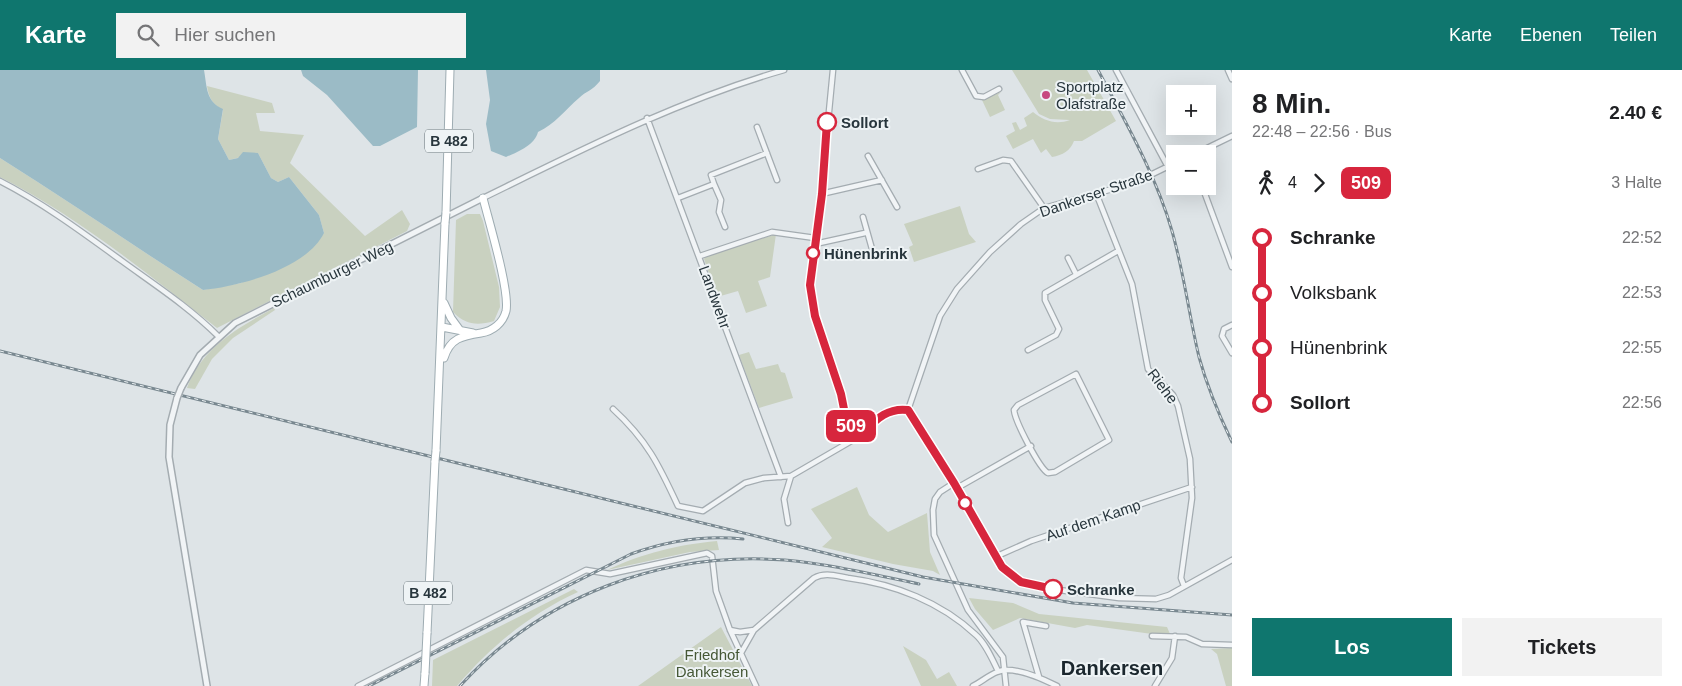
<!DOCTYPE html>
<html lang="de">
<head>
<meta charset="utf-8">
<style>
	body { margin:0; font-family:Arial,sans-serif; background:#f2f2f2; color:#202124; height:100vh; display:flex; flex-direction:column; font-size:19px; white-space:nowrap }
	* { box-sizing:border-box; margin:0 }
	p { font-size:16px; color:#757577 }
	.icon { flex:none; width:28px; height:28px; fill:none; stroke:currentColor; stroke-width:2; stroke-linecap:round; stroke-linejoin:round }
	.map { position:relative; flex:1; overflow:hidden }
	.drawer { display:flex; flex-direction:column; background:#fff; width:450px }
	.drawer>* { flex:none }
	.badge { padding:0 10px; border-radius:8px; font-size:18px; line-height:32px }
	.buttons { position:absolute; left:1166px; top:15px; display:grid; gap:10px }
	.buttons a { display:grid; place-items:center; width:50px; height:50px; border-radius:0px; background:#fff; box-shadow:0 5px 20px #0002; font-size:25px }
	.map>.badge { position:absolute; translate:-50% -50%; box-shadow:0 0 0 2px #fff }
	.legs { display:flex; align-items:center; gap:8px; height:55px; padding:0 20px; font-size:16px }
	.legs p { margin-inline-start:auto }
	.headline { display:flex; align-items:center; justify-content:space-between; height:85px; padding:0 20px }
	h1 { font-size:28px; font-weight:700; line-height:38px }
	.primary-button { display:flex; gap:10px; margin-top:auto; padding:10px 20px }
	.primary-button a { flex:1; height:58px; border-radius:0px; background:#0f766e; color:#fff; font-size:20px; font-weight:700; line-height:58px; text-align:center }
	.primary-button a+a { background:#f2f2f2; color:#202124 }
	ul { padding:0 20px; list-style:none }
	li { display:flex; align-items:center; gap:18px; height:55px; font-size:19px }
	li i { display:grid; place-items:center; width:8px; height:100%; margin:0 6px; background:currentColor }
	li i::after { content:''; width:12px; height:12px; margin:-6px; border:4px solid; border-radius:50%; background:#fff }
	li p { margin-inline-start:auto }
	li:first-child i { background:linear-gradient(#0000 50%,currentColor 0) }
	li:last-child i { background:linear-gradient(currentColor 50%,#0000 0) }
	header { display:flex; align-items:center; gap:30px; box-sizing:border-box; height:70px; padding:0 25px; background:#0f766e; color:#fff }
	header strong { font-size:24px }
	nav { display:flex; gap:28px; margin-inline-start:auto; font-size:18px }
	.search { width:350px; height:45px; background:#f2f2f2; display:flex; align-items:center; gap:12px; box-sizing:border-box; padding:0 18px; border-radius:0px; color:#757577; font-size:19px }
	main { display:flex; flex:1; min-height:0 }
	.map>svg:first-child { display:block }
	.green { fill:#c9d1c0 }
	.water { fill:#9bbbc6 }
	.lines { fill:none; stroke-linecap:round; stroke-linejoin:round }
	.minor-casing { stroke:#a4acb1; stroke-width:7 }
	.tertiary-casing { stroke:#a4acb1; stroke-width:8 }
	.primary-casing { stroke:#9eacb2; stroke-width:9 }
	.minor { stroke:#f1f4f6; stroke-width:4.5 }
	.tertiary { stroke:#f1f4f6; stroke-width:5 }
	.primary { stroke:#fff; stroke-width:7 }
	.rail-casing { stroke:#798890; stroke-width:3 }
	.rail { stroke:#eef3f5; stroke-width:1; stroke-dasharray:4; stroke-linecap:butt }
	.tertiary-bridge-casing { stroke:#a4acb1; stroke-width:8; stroke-linecap:butt }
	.primary-bridge-casing { stroke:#9eacb2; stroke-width:9; stroke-linecap:butt }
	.tertiary-bridge { stroke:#f1f4f6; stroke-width:5 }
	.primary-bridge { stroke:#fff; stroke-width:7 }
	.line-1-casing { stroke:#fff; stroke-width:11 }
	.line-1 { stroke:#d7263d; stroke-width:8 }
	.poi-dot { fill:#c7497f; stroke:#eef3f5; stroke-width:2 }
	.stop-1-dot { fill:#fff; stroke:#d7263d; stroke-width:2.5 }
	.labels { text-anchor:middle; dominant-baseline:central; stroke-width:4; stroke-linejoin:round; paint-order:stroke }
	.shield { fill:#eef3f5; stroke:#636f74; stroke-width:1 }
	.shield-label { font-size:14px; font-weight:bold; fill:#28363d }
	.poi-label { font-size:15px; fill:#28363d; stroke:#eef3f5; text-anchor:start }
	.stop-label { font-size:15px; font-weight:bold; fill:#28363d; stroke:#eef3f5; text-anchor:start }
	.street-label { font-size:15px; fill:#28363d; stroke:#eef3f5 }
	.park-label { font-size:15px; fill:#465836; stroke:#eef3f5 }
	.district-label { font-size:20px; font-weight:bold; fill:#1b272e; stroke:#eef3f5 }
</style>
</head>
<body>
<header>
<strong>Karte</strong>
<div class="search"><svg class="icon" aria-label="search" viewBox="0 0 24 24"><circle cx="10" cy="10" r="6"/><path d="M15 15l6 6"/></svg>Hier suchen</div>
<nav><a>Karte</a><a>Ebenen</a><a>Teilen</a></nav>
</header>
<main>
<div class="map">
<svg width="1232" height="616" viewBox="0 0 1232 616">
	<rect width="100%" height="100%" fill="#dee4e7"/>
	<path class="green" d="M1012,0H1087L1116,51L1082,71H1074C1070,81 1063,85 1052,87L1046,79L1041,83L1033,69L1013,79L1006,66L1015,61L1012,53L1016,52L1020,60L1027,56L1024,48L1033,42C1044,51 1056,55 1070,50L1050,49L1039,44Z
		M207,16L272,33L275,43H256L260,61L304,65L290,93L365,166L402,140L410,154L407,161L217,258C148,204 78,147 0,107V88C69,131 135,177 203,220L241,213L324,163L319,145L289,107L278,112L271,108L258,83L229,90L218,69L223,40C212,34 209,28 207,16Z
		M1001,22L998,25L1005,40L990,47L982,30Z
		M960,136L969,164L976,172L914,192L909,177L913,175L904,154Z
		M467,144H480L483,151L499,217L500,237L494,251C477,256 466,255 453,242L456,150Z
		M776,164L770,207L758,211L767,236L746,243L738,221L717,227L704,189L706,186Z
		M274,238L275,240L233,268L212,289L195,319L187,318C201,278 239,257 274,238Z
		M749,282L756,299L778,294L781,302L785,303L793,328L759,338L739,285Z
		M857,417L869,445L888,462L927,443L930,482L940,505L933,501L893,494L822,477L832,468L811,439Z
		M717,471L719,480L690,482L607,500C644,483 676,475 717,471Z
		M574,519L578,522C530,544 491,576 457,616H432L433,590Z
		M969,528L1013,533L1039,544L1167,557L1170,564H1152L1087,555L1075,558L1020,548L993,560L975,539Z
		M721,557L752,616H638Z
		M903,576L926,590L937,609L949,602L957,616H921Z
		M1232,578V616H1226L1217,584L1211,579Z"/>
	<path class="water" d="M0,0H204C207,17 206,32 223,39L218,69L229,90L238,88L243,82L258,83L271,108L278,112L289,107L319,145L324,163C306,199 240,216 203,220C135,177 69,131 0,88Z
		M301,0H418L417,57L380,76H373L327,25L303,6Z
		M486,0H600V11C592,21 586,21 579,28C565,40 555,54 538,62C535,75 518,82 506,87L491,81L486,54L490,30Z"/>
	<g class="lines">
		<defs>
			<path id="minor" d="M833,0L821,124L810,215L815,246L841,325L846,349L859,366
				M962,0L976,26L984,27L999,19
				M1116,0L1168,97
				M1228,0L1232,9
				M647,48L781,407
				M757,57L777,110
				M1195,84L1232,66
				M868,86L897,137
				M978,99L1003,90L1011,91L1044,138
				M0,111C43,133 82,162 122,191C155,215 189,237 218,266
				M714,114L721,130L719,142L725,157
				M1202,116L1232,197
				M1096,123L1132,214L1148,299L1173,325L1178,336L1190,389L1192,428L1181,508L1184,516
				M821,124L882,110
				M483,128C581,80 679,30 784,0
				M678,128L714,114L711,105L767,83
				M863,147L874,186
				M815,174L865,163
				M700,186L772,162L815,168
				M1068,188L1076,204
				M1232,255L1224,259L1222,266L1232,283
				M1028,280L1056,265L1059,259L1045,230V223L1118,181
				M1076,304L1109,370L1055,402L1048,403C1039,398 1015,351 1014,340L1018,335Z
				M613,339C647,370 659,395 678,436L703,441L745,413L764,408L791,406L853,370L883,343L902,339L908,340
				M908,340L954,413L995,487L1009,504L1021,512L1037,517L1119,528L1156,529L1169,525L1232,490
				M908,340L940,246L957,219L990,182L1021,154L1044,138L1134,113L1175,93
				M954,413L940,422L935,429L933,440L934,465L968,540L1003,587L1006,616
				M957,418L1031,376
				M788,453L784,429L791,406
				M995,487L1031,471L1192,417
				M730,560L740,562L754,560L814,508C825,502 836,506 848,508C894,514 941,532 976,565C986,574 992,589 998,601
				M1152,566L1186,567L1202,574L1232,575
				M741,583L754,560
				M1039,607L1023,552L1046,556
				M358,616L586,500L610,504L707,483L712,486L716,521L730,560L756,616
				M973,616C981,612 989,605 997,602C1012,595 1043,609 1057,616
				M1155,616L1172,588L1175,566"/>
			<path id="tertiary" d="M181,318L200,285L235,253L483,128
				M177,328L170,355L169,387L207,616"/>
			<path id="primary" d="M446,143L450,0
				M444,233L451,248L459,259
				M442,257L473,263
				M444,288C450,268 462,266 481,263C493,261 503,253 506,241C510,221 489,152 483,128
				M436,381L445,153
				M427,563L435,391
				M424,616L425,603"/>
		</defs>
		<use href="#minor" class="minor-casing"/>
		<use href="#tertiary" class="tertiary-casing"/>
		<use href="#primary" class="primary-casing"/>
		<use href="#minor" class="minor"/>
		<use href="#tertiary" class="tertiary"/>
		<use href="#primary" class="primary"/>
		<defs>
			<path id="rail" d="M1098,0C1125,51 1156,105 1172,161C1184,203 1189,245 1199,287C1207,316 1219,345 1232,372
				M0,281L923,507L1073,533L1232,545
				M369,616L631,484C667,471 704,465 743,469
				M460,616C543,525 663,481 785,490C830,494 875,505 919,514"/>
		</defs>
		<use href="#rail" class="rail-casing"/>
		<use href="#rail" class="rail"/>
		<defs>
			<path id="tertiary-bridge" d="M177,328L181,318"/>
			<path id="primary-bridge" d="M445,153L446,143
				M435,391L436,381
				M425,603L427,563"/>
		</defs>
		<use href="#tertiary-bridge" class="tertiary-bridge-casing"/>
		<use href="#primary-bridge" class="primary-bridge-casing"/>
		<use href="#tertiary-bridge" class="tertiary-bridge"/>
		<use href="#primary-bridge" class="primary-bridge"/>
	</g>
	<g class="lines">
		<defs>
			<path id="line-1" d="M827,52L822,124L810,215L815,246L841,324L846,349L859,366C874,352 886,337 908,340L954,413L1002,497L1021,512L1053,519"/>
		</defs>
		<use href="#line-1" class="line-1-casing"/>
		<use href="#line-1" class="line-1"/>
	</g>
	<circle class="poi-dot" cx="1046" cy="25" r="5"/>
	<g class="stop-1-dot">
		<circle cx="827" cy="52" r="9"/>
		<circle cx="813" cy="183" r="6"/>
		<circle cx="965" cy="433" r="6"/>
		<circle cx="1053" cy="519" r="9"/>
	</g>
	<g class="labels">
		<g class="shield">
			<rect x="425" y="59.5" width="48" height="23" rx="4"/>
			<rect x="404" y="511.5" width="48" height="23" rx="4"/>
		</g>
		<g class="shield-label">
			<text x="449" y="71">B 482</text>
			<text x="428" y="523">B 482</text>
		</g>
		<g class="poi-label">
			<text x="1056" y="16">Sportplatz<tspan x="1056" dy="17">Olafstraße</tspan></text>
		</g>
		<g class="stop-label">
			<text x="841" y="52">Sollort</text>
			<text x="824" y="183">Hünenbrink</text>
			<text x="1067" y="519">Schranke</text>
		</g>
		<g class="street-label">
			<text transform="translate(1096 123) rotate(-19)">Dankerser Straße</text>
			<text transform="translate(332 204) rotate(-26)">Schaumburger Weg</text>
			<text transform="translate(715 227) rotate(70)">Landwehr</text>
			<text transform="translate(1163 316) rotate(53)">Riehe</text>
			<text transform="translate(1093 450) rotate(-19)">Auf dem Kamp</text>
		</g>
		<g class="park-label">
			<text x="712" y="584">Friedhof<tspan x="712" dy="17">Dankersen</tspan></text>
		</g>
		<g class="district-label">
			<text x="1112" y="598">Dankersen</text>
		</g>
	</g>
</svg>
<div class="buttons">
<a>+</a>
<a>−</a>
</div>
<b class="badge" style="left:851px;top:356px;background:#d7263d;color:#fff">509</b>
</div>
<section class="drawer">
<div class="headline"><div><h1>8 Min.</h1><p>22:48 – 22:56 · Bus</p></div><b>2.40 €</b></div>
<div class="legs"><svg class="icon" aria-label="walk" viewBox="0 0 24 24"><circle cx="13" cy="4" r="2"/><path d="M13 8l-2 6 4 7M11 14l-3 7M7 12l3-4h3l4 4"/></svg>4<svg class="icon" aria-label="forward" viewBox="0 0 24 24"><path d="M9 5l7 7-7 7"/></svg><b class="badge" style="background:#d7263d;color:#fff">509</b><p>3 Halte</p></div>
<ul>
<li><i style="color:#d7263d"></i><b>Schranke</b><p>22:52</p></li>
<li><i style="color:#d7263d"></i><span>Volksbank</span><p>22:53</p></li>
<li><i style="color:#d7263d"></i><span>Hünenbrink</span><p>22:55</p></li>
<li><i style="color:#d7263d"></i><b>Sollort</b><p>22:56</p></li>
</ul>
<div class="primary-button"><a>Los</a><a>Tickets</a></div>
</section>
</main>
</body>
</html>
